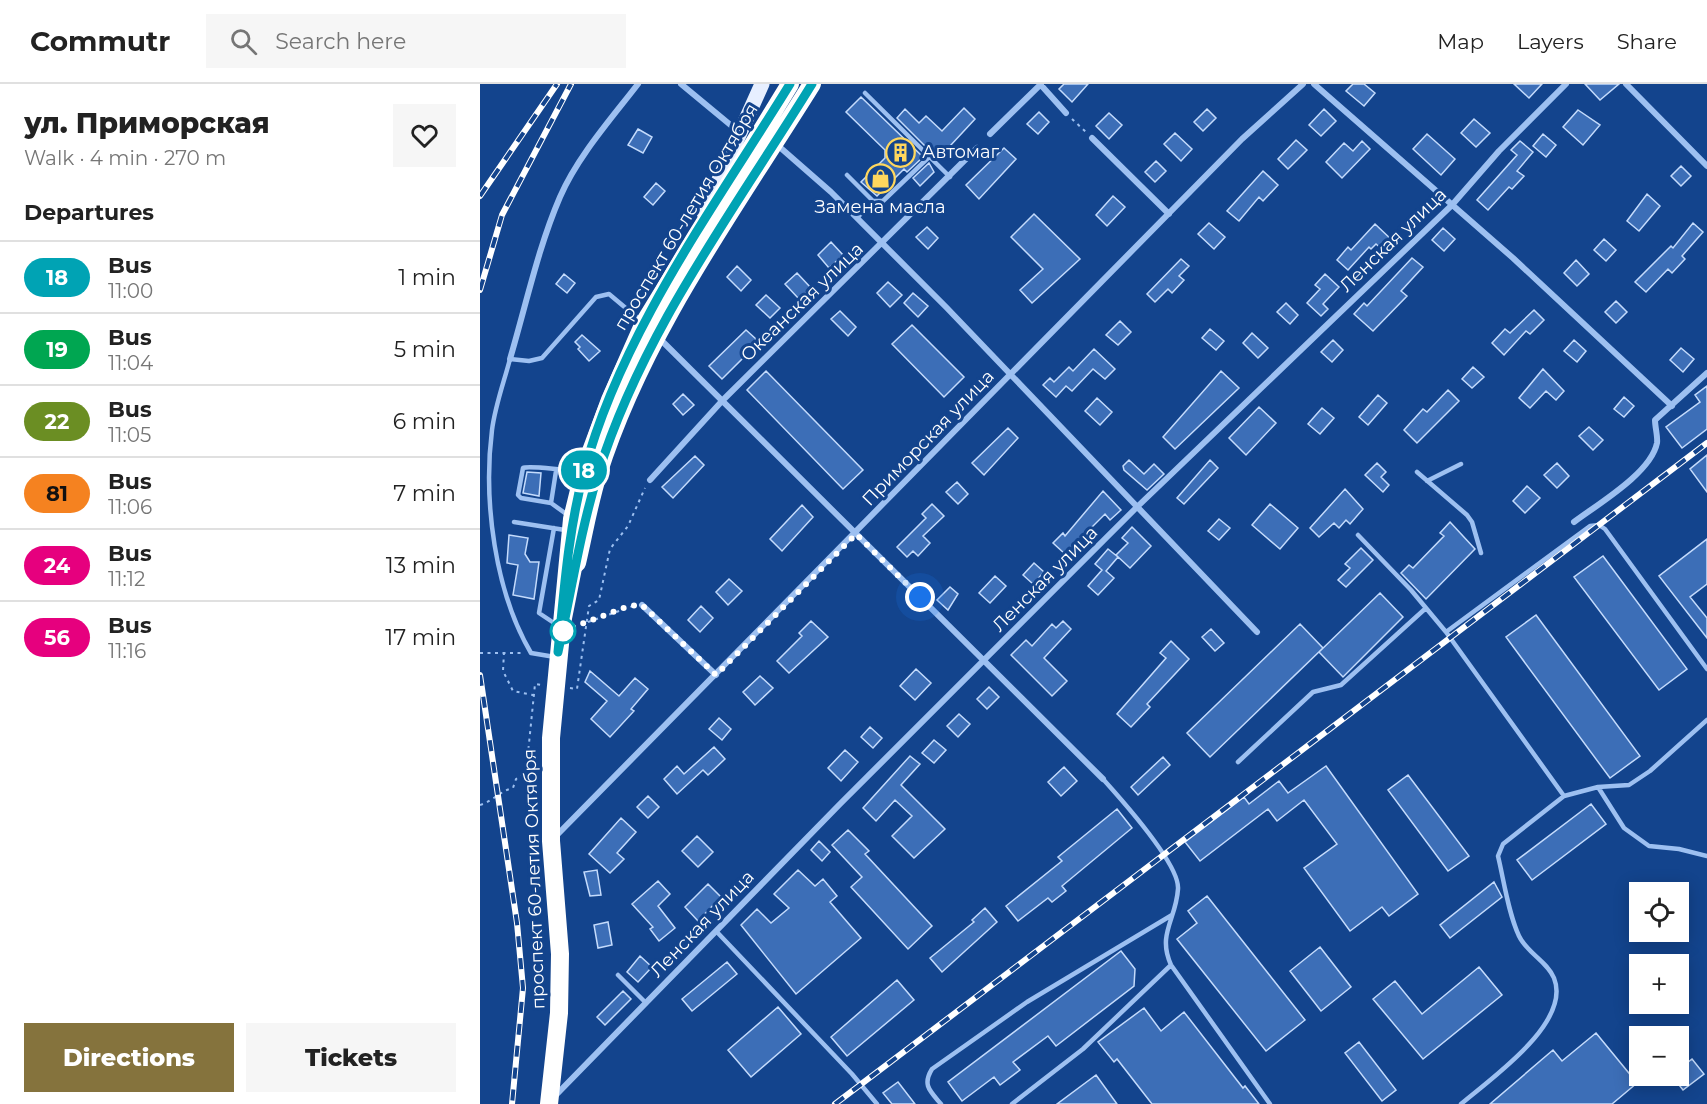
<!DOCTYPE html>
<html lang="en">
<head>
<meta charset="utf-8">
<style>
	body { margin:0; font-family:Montserrat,sans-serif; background:#f6f6f6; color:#222; height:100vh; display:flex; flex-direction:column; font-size:22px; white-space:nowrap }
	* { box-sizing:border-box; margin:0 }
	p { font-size:20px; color:#767676 }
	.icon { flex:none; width:33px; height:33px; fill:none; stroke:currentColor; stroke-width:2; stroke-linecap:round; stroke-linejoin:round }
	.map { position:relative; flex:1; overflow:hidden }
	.side { display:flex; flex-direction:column; background:#fff; width:480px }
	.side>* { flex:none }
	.badge { padding:0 12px; border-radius:20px; font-size:21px; line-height:39px }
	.fabs { position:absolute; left:1149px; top:798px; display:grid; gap:12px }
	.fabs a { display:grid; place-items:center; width:60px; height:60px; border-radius:0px; background:#fff; box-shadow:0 3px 15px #0003; font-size:30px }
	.you { position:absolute; width:30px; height:30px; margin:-15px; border:4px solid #fff; border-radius:50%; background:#1a73e8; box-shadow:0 0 0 9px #1a73e833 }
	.map>.badge { position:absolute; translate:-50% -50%; box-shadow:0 0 0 3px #fff }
	h2 { padding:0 24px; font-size:22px; line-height:54px }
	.round { display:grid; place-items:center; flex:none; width:63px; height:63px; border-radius:0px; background:#f6f6f6 }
	.head { display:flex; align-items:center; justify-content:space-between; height:102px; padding:0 24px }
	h1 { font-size:28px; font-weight:800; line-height:45px }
	.primary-button { display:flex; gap:12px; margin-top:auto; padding:12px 24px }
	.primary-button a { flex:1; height:69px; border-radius:0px; background:#85733d; color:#fff; font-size:24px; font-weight:800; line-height:69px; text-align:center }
	.primary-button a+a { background:#f6f6f6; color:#222 }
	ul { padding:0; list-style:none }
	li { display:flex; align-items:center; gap:18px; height:72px; padding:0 24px; border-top:2px solid #e0e0e0 }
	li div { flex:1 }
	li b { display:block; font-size:22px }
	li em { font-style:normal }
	li .badge { min-width:66px; font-weight:700; text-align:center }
	header { display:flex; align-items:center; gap:36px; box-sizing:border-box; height:84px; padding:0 30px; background:#fff; border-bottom:2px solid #e0e0e0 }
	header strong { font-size:28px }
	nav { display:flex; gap:33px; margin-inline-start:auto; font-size:21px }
	.search { width:420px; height:54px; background:#f6f6f6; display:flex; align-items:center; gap:15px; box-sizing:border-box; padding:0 21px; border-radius:0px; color:#767676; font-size:22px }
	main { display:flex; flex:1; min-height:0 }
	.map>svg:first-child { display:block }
	.building { fill:#3c6eb7; stroke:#c4dbfc; stroke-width:1.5 }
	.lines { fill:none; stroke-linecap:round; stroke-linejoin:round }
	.path { stroke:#9dc0f1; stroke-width:2; stroke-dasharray:3 4.5; stroke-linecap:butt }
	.lane { stroke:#9dc0f1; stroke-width:4.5 }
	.street { stroke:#9dc0f1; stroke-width:6 }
	.primary { stroke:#e7efff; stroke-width:15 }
	.highway { stroke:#fff; stroke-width:18 }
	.rail-casing { stroke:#fff; stroke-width:6 }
	.rail { stroke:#13448d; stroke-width:4; stroke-dasharray:11; stroke-linecap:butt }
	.line-casing { stroke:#fff; stroke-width:14 }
	.line { stroke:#00a3b4; stroke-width:9 }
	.walk { stroke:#fff; stroke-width:6; stroke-dasharray:0 10.8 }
	.stop-dot { fill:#fff; stroke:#00a3b4; stroke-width:3 }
	.labels { text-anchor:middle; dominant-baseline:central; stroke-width:6; stroke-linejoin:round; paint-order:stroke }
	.poi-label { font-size:18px; fill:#fff; stroke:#13448d; text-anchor:start }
	.street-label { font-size:18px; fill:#fff; stroke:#13448d }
</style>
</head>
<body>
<header>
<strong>Commutr</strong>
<div class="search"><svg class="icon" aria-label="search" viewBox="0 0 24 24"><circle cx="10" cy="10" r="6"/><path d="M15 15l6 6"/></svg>Search here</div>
<nav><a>Map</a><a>Layers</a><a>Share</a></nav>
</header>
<main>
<section class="side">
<div class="head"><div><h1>ул. Приморская</h1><p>Walk · 4 min · 270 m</p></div><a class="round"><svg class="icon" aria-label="heart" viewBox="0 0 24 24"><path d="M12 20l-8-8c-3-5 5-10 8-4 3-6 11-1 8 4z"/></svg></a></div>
<h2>Departures</h2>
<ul>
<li><span class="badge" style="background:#00a3b4;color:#fff">18</span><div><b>Bus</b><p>11:00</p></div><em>1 min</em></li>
<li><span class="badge" style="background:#00a651;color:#fff">19</span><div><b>Bus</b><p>11:04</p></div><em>5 min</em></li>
<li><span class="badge" style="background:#6b8e23;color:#fff">22</span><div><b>Bus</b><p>11:05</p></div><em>6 min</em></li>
<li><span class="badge" style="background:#f58220;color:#111">81</span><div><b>Bus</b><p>11:06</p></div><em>7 min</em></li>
<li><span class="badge" style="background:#e6007e;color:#fff">24</span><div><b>Bus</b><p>11:12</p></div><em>13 min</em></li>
<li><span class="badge" style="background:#e6007e;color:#fff">56</span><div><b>Bus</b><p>11:16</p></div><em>17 min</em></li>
</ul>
<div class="primary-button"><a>Directions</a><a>Tickets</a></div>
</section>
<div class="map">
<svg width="1227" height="1020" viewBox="0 0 1227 1020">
	<rect width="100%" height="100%" fill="#13448d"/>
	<path class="building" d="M584,0H608L592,18L579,5Z
		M873,0H884L895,9L884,22L866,7Z
		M1034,0H1062L1049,14Z
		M1105,0H1139L1120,16Z
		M381,13L443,73L427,88L424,85L397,112L381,98L405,74V66L366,28Z
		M484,24L495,35L458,75L417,34L425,25L439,39L446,32L462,47Z
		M727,25L736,34L723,47L714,38Z
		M844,25L856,37L841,52L829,41Z
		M1098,26L1120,41L1103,61L1083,43Z
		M559,28L569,38L558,50L547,40Z
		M629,29L642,41L629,55L616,42Z
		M994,35L1010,49L996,63L981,49Z
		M158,45L172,53L163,69L148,61Z
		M695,49L712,65L701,77L684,60Z
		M947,50L975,75L961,91L933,65Z
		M1063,50L1076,61L1066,73L1053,62Z
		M816,56L827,66L808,85L798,75Z
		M882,57L890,65L862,94L846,78L864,59L873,67Z
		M1040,57L1053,68L1037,87L1044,92L1032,105L1029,103L1008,126L997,116L1037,71L1031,66Z
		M524,64L536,75L499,115L486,101Z
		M676,77L686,87L675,98L665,88Z
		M449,79L454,88L440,102L433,94Z
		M1201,82L1211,92L1201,102L1191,92Z
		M783,87L798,101L783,117L779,113L759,137L747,127Z
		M176,99L185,107L173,121L164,113Z
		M1167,110L1180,122L1159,147L1147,137Z
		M633,112L645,123L627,142L616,131Z
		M554,130L600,175L552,219L540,206L563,185L531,153Z
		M729,139L745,153L734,165L718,150Z
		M1213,139L1223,148L1202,172L1205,175L1192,189L1188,185L1166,208L1155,198L1191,162L1193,164Z
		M895,140L914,158L905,168L896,160L891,165L889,163L868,186L857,176L868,163L871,166Z
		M447,143L458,154L448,165L436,153Z
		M963,144L975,155L964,167L952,156Z
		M1124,155L1136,166L1126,177L1114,166Z
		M351,158L363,171L349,184L338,171Z
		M932,174L943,183L921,207L927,212L893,247L874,230L884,219L887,222Z
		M701,175L709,182L699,192L704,196L692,209L688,205L675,218L667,210Z
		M1096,176L1109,190L1097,202L1084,189Z
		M257,182L271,196L261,207L247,193Z
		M317,189L331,204L319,215L305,200Z
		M84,190L95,199L87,209L76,200Z
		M845,190L859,203L843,220L848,225L841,232L827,219L840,205L835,201Z
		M408,198L422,211L410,223L397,209Z
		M433,209L448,222L438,233L424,219Z
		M286,211L300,224L290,234L276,221Z
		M1136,217L1147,228L1136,239L1125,228Z
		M806,219L818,231L810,240L797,228Z
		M1054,226L1064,236L1050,250L1046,247L1024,271L1012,259L1025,245L1030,249Z
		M360,227L376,243L368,252L351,235Z
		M640,237L651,248L638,261L626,251Z
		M432,241L484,293L464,313L412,260Z
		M730,245L744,257L736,266L722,254Z
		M266,246L276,255L262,270L265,272L242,295L229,282Z
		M772,249L788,264L778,274L763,259Z
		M102,251L120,267L109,277L98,265L100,263L95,258Z
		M853,256L863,266L852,278L841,268Z
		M1094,256L1106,267L1097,278L1084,267Z
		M1201,264L1214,275L1203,288L1190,276Z
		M614,265L635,285L625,295L613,285L592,307L586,302L576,313L563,301L570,294L574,298L589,283L593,287Z
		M993,283L1004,293L992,304L982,295Z
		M1063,285L1084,307L1076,316L1066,307L1050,324L1039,314Z
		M286,287L383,386L363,405L267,306Z
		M741,287L759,304L695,365L683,353Z
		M1227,302V345L1202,364L1186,343L1220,318L1215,311Z
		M968,306L979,317L937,359L924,346L943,325L947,328Z
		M203,310L214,321L203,331L193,320Z
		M898,311L907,319L888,341L879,333Z
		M1144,313L1154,322L1144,333L1134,325Z
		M617,314L632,328L620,341L605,327Z
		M779,323L796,339L766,371L749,354Z
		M842,324L854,334L840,350L828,340Z
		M1109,343L1123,356L1113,366L1099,352Z
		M528,344L538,354L504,391L492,379Z
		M1227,371V408L1210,385Z
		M215,372L224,381L193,414L182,403Z
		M649,376L664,390L674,380L684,390L667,406L644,386L643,382Z
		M730,376L738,384L704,420L697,414Z
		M897,379L906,388L901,393L909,401L903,408L885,391Z
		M1077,379L1089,392L1077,404L1064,391Z
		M47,388L61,389L59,412L43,409Z
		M477,398L488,410L478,420L466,408Z
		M1047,402L1060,414L1045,429L1033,417Z
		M865,405L883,425L870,440L866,436L859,444L854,439L839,453L830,444Z
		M623,407L641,426L630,436L625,430L585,470L573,459L583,449L585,452Z
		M452,420L464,432L443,452L450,459L438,472L433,467L427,473L417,463L446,434L442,430Z
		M790,420L818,444L800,465L772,441Z
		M322,421L333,433L302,467L290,455Z
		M739,435L750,444L739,456L728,447Z
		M970,438L995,465L946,515L921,489L929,481L933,484L964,452L960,449Z
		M652,443L671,462L650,484L636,471L648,459L642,454Z
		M29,451L48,454L45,470L50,478H59L54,515L33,511L38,481L27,479Z
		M1227,455V500L1210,513L1227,534V554L1179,492Z
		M881,464L893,476L866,503L858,496L870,484L865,480Z
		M628,465L638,473L626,487L634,494L618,511L608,502L622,486L615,480Z
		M1123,472L1207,585L1179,606L1094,493Z
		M554,479L564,488L553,500L543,491Z
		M515,492L526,502L510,519L499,509Z
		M249,495L262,507L248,521L236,508Z
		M470,503L478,510L468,526L457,516Z
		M900,509L923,533L863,593L839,568Z
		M221,522L233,534L220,548L208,536Z
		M1056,531L1160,672L1130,694L1026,553Z
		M331,537L348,553L309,589L297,577L322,552L319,549Z
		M583,537L591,545L564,574L587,597L572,612L531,571L546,556L552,562L572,540L576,544Z
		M820,540L843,564L730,673L707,649Z
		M731,545L744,559L735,567L722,553Z
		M691,557L709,575L667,620L670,623L651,643L637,630L686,574L680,569Z
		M436,585L451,599L435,616L420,602Z
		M110,587L139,612L155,594L168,605L151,625L154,627L130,653L111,635L127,617L105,598Z
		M280,592L293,604L275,621L263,608Z
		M509,603L519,613L507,625L497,615Z
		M479,630L490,640L478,653L467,642Z
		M239,634L251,645L242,656L229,645Z
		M390,643L402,654L393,664L381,653Z
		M454,656L466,666L454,679L442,669Z
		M234,663L245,675L228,691L223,686L197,710L184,695L197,682L204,690Z
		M365,666L378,678L361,697L348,684Z
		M430,672L440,680L421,701L465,745L434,774L412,752L432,732L415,716L396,737L383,724Z
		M683,673L690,681L658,711L651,703Z
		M846,682L938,810L909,832L902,823L870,847L824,784L857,760L824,716L797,737L788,725L720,777L705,758L764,713L769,720L799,697L808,709Z
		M584,683L597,697L581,712L568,698Z
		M928,691L989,772L968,787L908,706Z
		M168,712L179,723L168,734L157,723Z
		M1111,720L1126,740L1052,796L1037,776Z
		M637,725L652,744L582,802L586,807L572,818L568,814L538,837L526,822L582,777L578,773Z
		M141,734L156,748L137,769L144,775L130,789L109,770Z
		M368,746L389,767L385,770L452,842L428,865L371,803L382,793L352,761Z
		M217,752L233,768L218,783L202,767Z
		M339,757L350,768L342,777L331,766Z
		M117,786L121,811L110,812L104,788Z
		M318,786L335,802L343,795L357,812L350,818L381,854L316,910L261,841L277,825L291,839L309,824L294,810Z
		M178,797L190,810L178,822L195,844L179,857L170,845L173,843L152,820Z
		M1014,798L1022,813L970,854L960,841Z
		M228,800L241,813L218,837L205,823Z
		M727,812L825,936L786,967L697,855L717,839L708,827Z
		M505,824L517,838L462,888L450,874L494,838L492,836Z
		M128,838L132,861L118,864L114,841Z
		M840,863L871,903L841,927L810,887Z
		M641,867L655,885L654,902L576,962L568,952L533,978L540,986L520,1001L514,993L482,1017L468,998Z
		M160,872L172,883L158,898L147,888Z
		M247,878L257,890L212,927L202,915Z
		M999,883L1022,911L943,975L893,915L915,897L942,930Z
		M417,896L434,916L367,972L351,953Z
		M143,907L151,915L125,941L117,933Z
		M298,923L321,950L271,993L248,966Z
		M664,924L681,947L704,928L763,1004L765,1002L779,1020H672L637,975L634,978L618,958Z
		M1116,949L1157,999L1132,1020H1010L1073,966L1082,977Z
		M879,958L916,1006L902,1017L865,969Z
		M1212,975L1224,990L1203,1006L1192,992H1198V986Z
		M616,991L637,1020H577Z
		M418,998L435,1020H412L403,1009Z"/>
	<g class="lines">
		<path class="path" d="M592,35L606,48
			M108,538L153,522
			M24,568L23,587L33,607L53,611
			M0,569H42
			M90,604L97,605L109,522L119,516L130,465L148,442L165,404
			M0,721C13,717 20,707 33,704L36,695L46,689L55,600L61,601"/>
		<path class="lane" d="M385,9L470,93
			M367,91L393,117
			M377,134L393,117H403L449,73
			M937,388L987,431L992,438L1001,469
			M947,397L981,380
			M71,419L76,387
			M89,432L71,419L41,414L38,411L43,384C48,381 87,387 99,386
			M34,438L85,446
			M74,444L59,529L77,541
			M878,451L931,506L966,548L1084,712L1118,703L1149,701L1170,687L1227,636
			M966,548L1110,442L1119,441L1125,445L1227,585
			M75,573L51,569C15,508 3,417 12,346C15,322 24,298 30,275L49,277L62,274L116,213L129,210L160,236
			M758,678L833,608L861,601L946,524
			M623,695C641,715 700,780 698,805C696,836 677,850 691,881L790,1020
			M1118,703L1144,744L1169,762L1199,765L1227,772
			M236,847L372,990L397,1020
			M138,891L166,919
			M461,1020C450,1007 442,1001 452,985L547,918L692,831
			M532,1020L603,965L691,881
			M981,1020C1010,995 1092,939 1074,894C1067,877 1047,869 1039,852C1028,828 1024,797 1018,772L1023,760L1084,712"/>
		<path class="street" d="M201,0L259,48
			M560,0L586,29
			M834,0L1033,174L1192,322
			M1146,0L1227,82
			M510,50L561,0
			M612,54L689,130
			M295,59L351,108L466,223L777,548
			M179,254L623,695
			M30,275C46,221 58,164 80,113C98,72 131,35 158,0
			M170,396L242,317L497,64
			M1094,438C1118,420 1171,389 1177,359C1178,353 1175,343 1175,336L1227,289
			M162,521L236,591
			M75,753L762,55L823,0
			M75,1012L360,720L657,423L972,121L1019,67L1086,0"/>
		<path class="primary" d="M224,129L282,0"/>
		<path class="highway" d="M97,479C104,449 109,419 118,390C163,248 254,125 332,0
			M69,1020L79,929L80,870L71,757V654L92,435L104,386L130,316L164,239L310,0"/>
		<defs>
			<path id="rail" d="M0,112L77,0
				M0,206L22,131L91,0
				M0,591L37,839L43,904L32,1020
				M355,1020L1227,359"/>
		</defs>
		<use href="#rail" class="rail-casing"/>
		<use href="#rail" class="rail"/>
	</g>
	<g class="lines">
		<defs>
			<path id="line" d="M310,0C235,122 141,249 104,388C88,447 84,508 78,568C91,509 100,448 118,390C162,248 255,125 332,0"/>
		</defs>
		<use href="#line" class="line-casing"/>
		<use href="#line" class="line"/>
		<path class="walk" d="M83,547L149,522L162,521L236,591L376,450L440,513"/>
	</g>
	<defs>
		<symbol id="building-ring" viewBox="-11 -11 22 22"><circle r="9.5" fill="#13448d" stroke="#ffd75d" stroke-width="1.5"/><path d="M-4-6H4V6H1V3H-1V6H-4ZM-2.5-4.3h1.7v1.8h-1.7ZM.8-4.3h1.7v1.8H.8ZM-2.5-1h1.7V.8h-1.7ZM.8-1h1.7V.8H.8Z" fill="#ffd75d"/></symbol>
		<symbol id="shop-ring" viewBox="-11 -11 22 22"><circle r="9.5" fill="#13448d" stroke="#ffd75d" stroke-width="1.5"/><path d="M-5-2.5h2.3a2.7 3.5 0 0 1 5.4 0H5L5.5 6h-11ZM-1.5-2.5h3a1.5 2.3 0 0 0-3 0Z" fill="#ffd75d"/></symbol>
	</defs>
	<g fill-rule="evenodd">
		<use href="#building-ring" x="404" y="52" width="33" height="33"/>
		<use href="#shop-ring" x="384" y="78" width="33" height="33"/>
	</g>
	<circle class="stop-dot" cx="83" cy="547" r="12"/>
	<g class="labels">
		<g class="poi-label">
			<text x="442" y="68">Автомаг</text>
			<text x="400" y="123" text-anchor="middle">Замена масла</text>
		</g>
		<g class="street-label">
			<text transform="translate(206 133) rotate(-59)">проспект 60-летия Октября</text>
			<text transform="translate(913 156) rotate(-44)">Ленская улица</text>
			<text transform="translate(322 218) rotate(-44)">Океанская улица</text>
			<text transform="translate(448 354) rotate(-46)">Приморская улица</text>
			<text transform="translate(565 495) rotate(-45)">Ленская улица</text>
			<text transform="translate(54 795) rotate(-92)">проспект 60-летия Октября</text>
			<text transform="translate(222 840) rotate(-46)">Ленская улица</text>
		</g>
	</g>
</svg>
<div class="fabs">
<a><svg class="icon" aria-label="locate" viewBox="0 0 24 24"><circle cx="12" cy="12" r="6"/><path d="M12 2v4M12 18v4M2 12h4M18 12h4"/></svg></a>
<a>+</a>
<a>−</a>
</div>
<div class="you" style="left:440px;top:513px"></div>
<b class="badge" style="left:104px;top:386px;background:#00a3b4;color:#fff">18</b>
</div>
</main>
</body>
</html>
